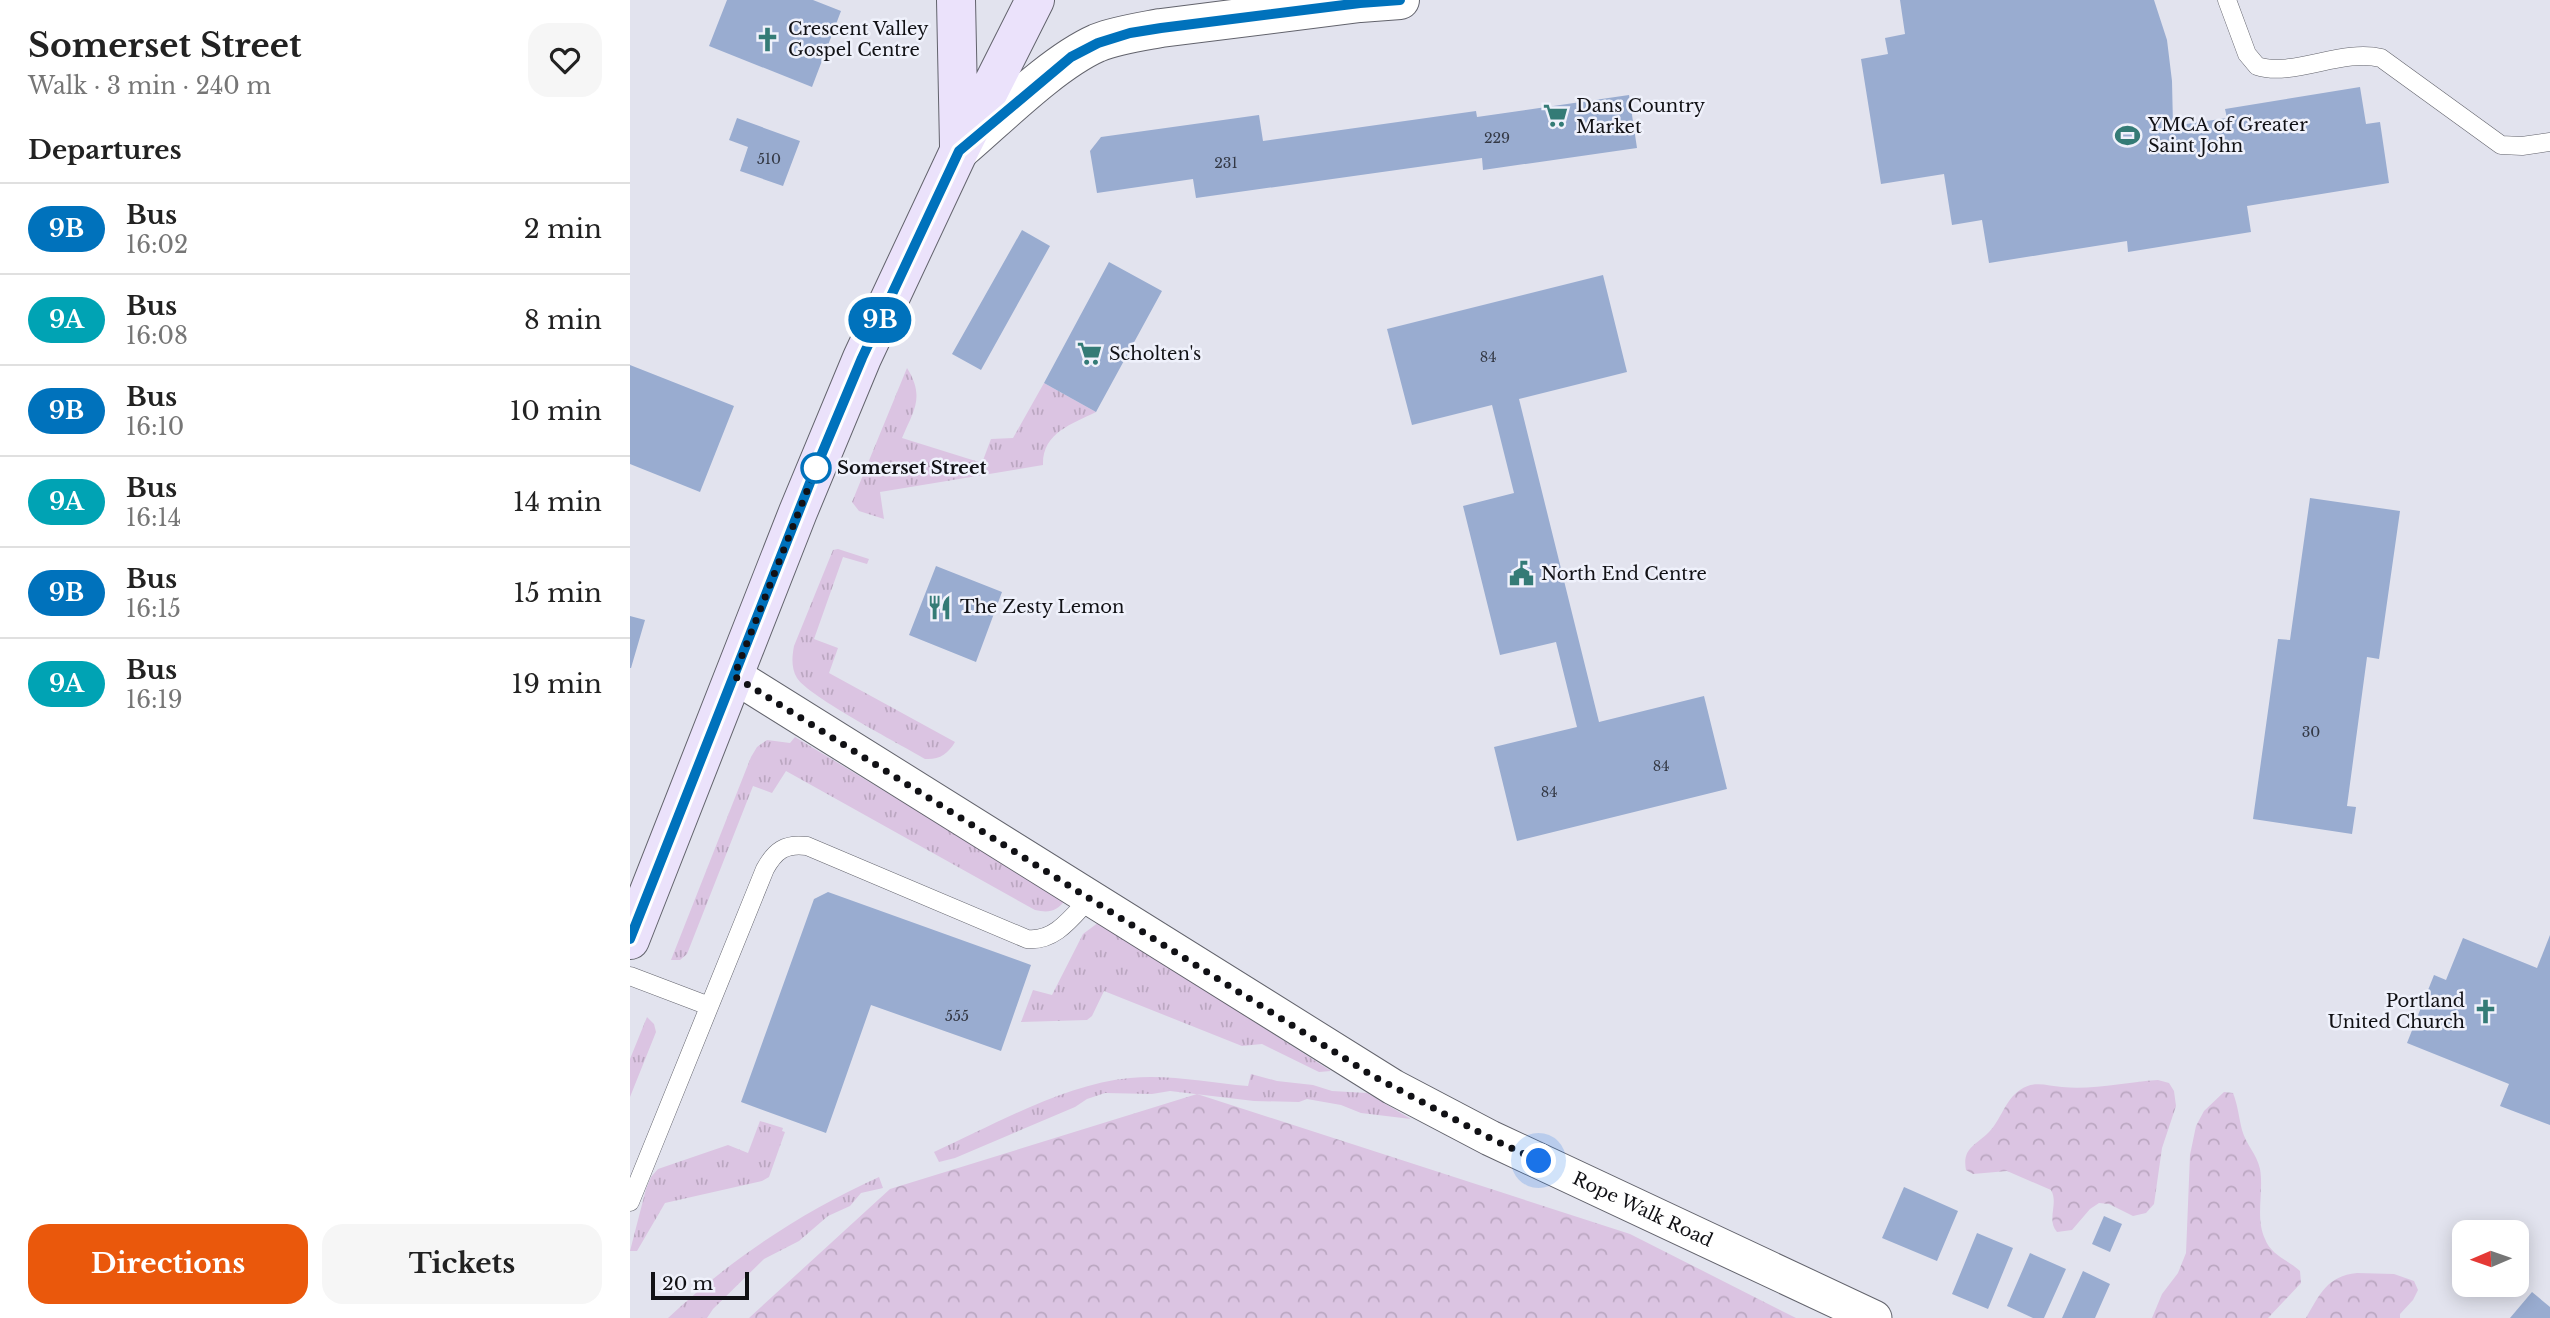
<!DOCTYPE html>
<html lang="en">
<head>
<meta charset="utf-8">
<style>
	body { margin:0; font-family:"Libre Baskerville",serif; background:#f6f6f6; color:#222; height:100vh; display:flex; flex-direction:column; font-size:26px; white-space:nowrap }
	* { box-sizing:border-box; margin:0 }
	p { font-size:23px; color:#767676 }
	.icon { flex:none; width:38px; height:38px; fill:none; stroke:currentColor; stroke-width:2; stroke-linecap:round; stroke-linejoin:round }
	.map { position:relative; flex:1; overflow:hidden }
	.sheet { display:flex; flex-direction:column; background:#fff; width:630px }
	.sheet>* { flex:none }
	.badge { padding:0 14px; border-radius:23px; font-size:24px; line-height:46px }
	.needle { width:46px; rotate:268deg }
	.tools { position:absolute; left:1822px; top:1220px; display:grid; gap:14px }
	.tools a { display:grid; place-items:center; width:77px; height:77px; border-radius:14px; background:#fff; box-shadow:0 4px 18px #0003; font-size:35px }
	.scale { position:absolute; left:21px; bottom:18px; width:98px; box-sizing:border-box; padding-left:7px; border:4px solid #111115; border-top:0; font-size:19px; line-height:24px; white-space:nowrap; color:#111115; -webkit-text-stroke:5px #eff1fb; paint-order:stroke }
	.you { position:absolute; width:35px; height:35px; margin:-18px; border:5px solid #fff; border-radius:50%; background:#1a73e8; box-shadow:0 0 0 10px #1a73e833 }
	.map>.badge { position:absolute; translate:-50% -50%; box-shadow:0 0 0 4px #fff }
	h2 { padding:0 28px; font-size:26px; line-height:63px }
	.round { display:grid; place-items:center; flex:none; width:74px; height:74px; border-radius:21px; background:#f6f6f6 }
	.summary { display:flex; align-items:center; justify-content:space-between; height:119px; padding:0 28px }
	h1 { font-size:33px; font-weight:700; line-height:52px }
	.action { display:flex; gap:14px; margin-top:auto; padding:14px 28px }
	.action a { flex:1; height:80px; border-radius:21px; background:#ea580c; color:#fff; font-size:28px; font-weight:700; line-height:80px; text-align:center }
	.action a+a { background:#f6f6f6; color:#222 }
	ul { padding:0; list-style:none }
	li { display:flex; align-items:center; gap:21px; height:91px; padding:0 28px; border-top:2px solid #e0e0e0 }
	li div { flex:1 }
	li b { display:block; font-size:26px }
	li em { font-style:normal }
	li .badge { min-width:77px; font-weight:700; text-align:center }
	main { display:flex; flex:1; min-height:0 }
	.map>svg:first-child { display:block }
	.grass { fill:url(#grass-tufts) }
	.forest { fill:url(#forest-crowns) }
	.building { fill:#99acd0 }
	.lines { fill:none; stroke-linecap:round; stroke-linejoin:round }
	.service-casing { stroke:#62636c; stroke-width:19 }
	.minor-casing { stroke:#62636c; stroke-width:37 }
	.tertiary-casing { stroke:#62636c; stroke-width:40 }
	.secondary-casing { stroke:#62636c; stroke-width:40 }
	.service { stroke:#fff; stroke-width:18 }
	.minor { stroke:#fff; stroke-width:35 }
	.tertiary { stroke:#fff; stroke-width:38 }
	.secondary { stroke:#ebe2fb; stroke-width:38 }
	.line-casing { stroke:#fff; stroke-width:16 }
	.line { stroke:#0072bc; stroke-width:10 }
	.walk { stroke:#111115; stroke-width:7; stroke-dasharray:0 12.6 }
	.stop-dot { fill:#fff; stroke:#0072bc; stroke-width:3.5 }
	.labels { text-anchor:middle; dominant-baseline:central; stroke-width:5; stroke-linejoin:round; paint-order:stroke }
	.number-label { font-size:14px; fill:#333844 }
	.poi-label { font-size:18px; fill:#111115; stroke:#eff1fb; text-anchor:start }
	.stop-label { font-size:18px; font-weight:bold; fill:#111115; stroke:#eff1fb; text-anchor:start }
	.street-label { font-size:18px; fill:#111115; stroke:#eff1fb }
</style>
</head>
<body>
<main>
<section class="sheet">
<div class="summary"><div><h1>Somerset Street</h1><p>Walk · 3 min · 240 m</p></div><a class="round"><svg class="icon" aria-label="heart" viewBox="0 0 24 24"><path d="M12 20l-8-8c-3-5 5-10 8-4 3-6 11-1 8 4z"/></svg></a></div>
<h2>Departures</h2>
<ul>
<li><span class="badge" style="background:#0072bc;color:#fff">9B</span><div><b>Bus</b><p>16:02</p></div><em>2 min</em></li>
<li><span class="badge" style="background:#00a3b4;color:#fff">9A</span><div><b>Bus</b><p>16:08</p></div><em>8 min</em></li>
<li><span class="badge" style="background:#0072bc;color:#fff">9B</span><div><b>Bus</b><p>16:10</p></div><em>10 min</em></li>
<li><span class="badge" style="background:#00a3b4;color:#fff">9A</span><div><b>Bus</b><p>16:14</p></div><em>14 min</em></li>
<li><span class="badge" style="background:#0072bc;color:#fff">9B</span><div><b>Bus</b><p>16:15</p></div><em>15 min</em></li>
<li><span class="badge" style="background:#00a3b4;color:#fff">9A</span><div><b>Bus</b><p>16:19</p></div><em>19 min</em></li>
</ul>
<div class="action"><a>Directions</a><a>Tickets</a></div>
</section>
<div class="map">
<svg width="1920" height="1318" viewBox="0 0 1920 1318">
	<defs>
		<pattern id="grass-tufts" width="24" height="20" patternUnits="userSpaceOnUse" patternTransform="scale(1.75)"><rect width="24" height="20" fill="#dbc4e2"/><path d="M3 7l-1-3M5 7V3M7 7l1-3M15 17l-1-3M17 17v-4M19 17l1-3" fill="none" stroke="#bba7c1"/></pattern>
		<pattern id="forest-crowns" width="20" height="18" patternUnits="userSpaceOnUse" patternTransform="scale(1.75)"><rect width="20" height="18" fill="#dbc4e2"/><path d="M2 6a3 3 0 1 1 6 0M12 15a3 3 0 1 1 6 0" fill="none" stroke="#bba7c1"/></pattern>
	</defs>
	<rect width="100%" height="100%" fill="#e2e3ee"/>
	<path class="grass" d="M277,368C295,397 284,410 272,438L352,463L361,439L383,438L414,383L466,412C442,424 412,433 413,465L250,492L254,519L229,511L222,502Z
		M208,549L239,559L237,564L213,557L184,639L208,648L199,673L325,742C318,754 309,760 295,759C270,744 179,697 167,678C161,668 162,657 164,646L203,550Z
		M165,737L435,900C427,912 418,913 405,910L156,771L142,793L123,786L57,954L50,960H41L121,757L127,747L137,740L160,743Z
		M469,922L701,1071L689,1072L632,1044L612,1046L474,991L462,1016L457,1020L391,1022L403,990L422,995L453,934Z
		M17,1017L24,1024L26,1032L0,1097V1059Z
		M621,1074L647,1081L683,1085L702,1091L737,1093L781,1119L731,1113L711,1105L677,1099L669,1102L624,1101L540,1091L522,1094L475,1093L457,1099L445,1107L325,1158L309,1162L304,1152C364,1125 434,1084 500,1078C539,1074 580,1083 618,1086Z
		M130,1121L153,1128L152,1131L155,1132L139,1177L132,1181L35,1203L7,1251H0L16,1189L21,1177L28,1169L98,1145L118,1153Z
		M249,1177L253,1188L231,1193L220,1206L198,1216L169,1241L134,1259L83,1309L77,1318H38C101,1259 170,1213 249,1177Z"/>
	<path class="forest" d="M1528,1080L1539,1083L1544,1091L1546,1106L1532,1148L1524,1204L1516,1213L1503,1216L1479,1204L1469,1203L1460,1209L1442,1230L1427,1232C1416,1219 1429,1204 1421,1190L1377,1171L1343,1174L1336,1170C1332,1148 1345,1146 1359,1132C1371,1120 1375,1100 1390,1090C1404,1080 1417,1086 1432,1087C1464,1090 1496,1082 1528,1080Z
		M1594,1092L1603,1093C1608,1106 1609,1118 1612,1130C1616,1145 1627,1154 1630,1169C1634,1192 1625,1218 1635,1239C1641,1255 1658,1260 1670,1271L1671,1283L1638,1318H1522L1532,1294L1548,1273L1556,1253L1560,1155L1566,1126L1574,1111Z
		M567,1094L1000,1234L1166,1318H119L260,1189Z
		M1727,1273L1764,1274L1784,1281L1788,1290L1783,1300L1770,1314V1318H1676C1690,1294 1697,1276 1727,1273Z"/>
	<path class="building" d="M97,0H183L211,11L182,87L79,46Z
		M1270,0H1524L1537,40L1542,81L1543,126L1597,118L1595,109L1730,87L1736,124L1750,122L1759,183L1617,206L1621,232L1498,252L1497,241L1359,263L1352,220L1322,225L1314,174L1251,184L1231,59L1258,54L1255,38L1275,34Z
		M999,95L1007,148L853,170L852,158L566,198L563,179L467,193L460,151L471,137L629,115L633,141L846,111L847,117Z
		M107,118L170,141L153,186L110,171L118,147L99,140Z
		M392,230L420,246L351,370L322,354Z
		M479,262L532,291L466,412L414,383Z
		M973,275L997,372L889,399L969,722L1074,696L1097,789L887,841L864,747L947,727L926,642L870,655L833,506L884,493L862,405L782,425L757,329Z
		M0,365L104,406L70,492L0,464Z
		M1680,498L1770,511L1749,659L1737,657L1717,806L1726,807L1722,834L1623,819L1648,639L1660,640Z
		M306,566L372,592L346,662L279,635Z
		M0,616L15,620L1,668H0Z
		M198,892L401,965L371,1051L241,1005L196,1133L111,1102L184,899Z
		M1920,935V1125L1870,1106L1879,1084L1777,1043L1804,975L1816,980L1833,938L1907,968Z
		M1274,1187L1328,1211L1307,1261L1252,1238Z
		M1474,1216L1492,1224L1480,1252L1462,1244Z
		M1347,1233L1383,1248L1358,1309L1322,1294Z
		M1400,1253L1436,1269L1414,1318H1403L1377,1306Z
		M1453,1271L1480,1284L1465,1318H1432Z
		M1902,1292L1920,1307V1318H1880Z"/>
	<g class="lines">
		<defs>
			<path id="service" d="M1597,0L1617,54L1627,66C1662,78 1713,48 1751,58L1871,145L1892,146L1920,142
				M0,976L79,1006
				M0,1202L135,869C145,851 155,843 177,846L397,939C425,942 442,917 460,898"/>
			<g id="minor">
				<path id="s1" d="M105,676L763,1087L860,1138L1244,1318"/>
			</g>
			<path id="tertiary" d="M706,1L730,3L770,0
				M329,151C368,118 422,63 467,43C487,35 509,32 531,28L730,3"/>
			<path id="secondary" d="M326,0L329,146
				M0,940L168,512L232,358L329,151L405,0"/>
		</defs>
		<use href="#service" class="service-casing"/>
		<use href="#minor" class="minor-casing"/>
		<use href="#tertiary" class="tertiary-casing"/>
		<use href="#secondary" class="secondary-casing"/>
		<use href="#service" class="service"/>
		<use href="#minor" class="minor"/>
		<use href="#tertiary" class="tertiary"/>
		<use href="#secondary" class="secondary"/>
	</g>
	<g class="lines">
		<defs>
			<path id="line" d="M0,939L185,470L232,358L329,151L441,57L468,43L500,33L531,28L730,3L770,0"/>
		</defs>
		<use href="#line" class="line-casing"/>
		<use href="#line" class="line"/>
		<path class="walk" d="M186,468L104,676L743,1076L860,1138L909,1161"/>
	</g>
	<defs>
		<symbol id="church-bare" viewBox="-9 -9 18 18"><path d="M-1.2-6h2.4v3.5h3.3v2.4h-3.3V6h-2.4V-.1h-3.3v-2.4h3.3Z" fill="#347b76" stroke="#eff1fb" stroke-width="2.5" paint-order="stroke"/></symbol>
		<symbol id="supermarket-bare" viewBox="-9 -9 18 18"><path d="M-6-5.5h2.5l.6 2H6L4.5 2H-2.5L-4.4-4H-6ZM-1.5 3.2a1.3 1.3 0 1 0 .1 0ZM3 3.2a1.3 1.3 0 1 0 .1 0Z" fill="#347b76" stroke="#eff1fb" stroke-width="2.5" paint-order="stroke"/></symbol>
		<symbol id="stadium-bare" viewBox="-9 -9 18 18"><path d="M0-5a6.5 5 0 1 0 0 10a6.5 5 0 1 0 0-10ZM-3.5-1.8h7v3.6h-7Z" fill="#347b76" stroke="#eff1fb" stroke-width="2.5" paint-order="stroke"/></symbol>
		<symbol id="civic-bare" viewBox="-9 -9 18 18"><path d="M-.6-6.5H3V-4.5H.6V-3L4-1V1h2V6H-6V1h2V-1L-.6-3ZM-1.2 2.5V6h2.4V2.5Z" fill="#347b76" stroke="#eff1fb" stroke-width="2.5" paint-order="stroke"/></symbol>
		<symbol id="restaurant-bare" viewBox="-9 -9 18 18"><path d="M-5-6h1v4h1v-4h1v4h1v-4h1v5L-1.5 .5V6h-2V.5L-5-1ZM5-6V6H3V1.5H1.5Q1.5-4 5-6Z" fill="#347b76" stroke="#eff1fb" stroke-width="2.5" paint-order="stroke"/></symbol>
	</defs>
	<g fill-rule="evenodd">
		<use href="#church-bare" x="120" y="22" width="35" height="35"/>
		<use href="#supermarket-bare" x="908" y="98" width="35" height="35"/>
		<use href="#stadium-bare" x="1480" y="118" width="35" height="35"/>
		<use href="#supermarket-bare" x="442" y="336" width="35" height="35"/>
		<use href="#civic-bare" x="874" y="556" width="35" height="35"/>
		<use href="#restaurant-bare" x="292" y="590" width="35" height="35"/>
		<use href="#church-bare" x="1838" y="994" width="35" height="35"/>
	</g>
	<circle class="stop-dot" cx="186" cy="468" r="14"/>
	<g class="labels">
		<g class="number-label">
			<text x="867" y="138">229</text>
			<text x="139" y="159">510</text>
			<text x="596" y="163">231</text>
			<text x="858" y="357">84</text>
			<text x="1681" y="732">30</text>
			<text x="1031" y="766">84</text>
			<text x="919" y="792">84</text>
			<text x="327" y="1016">555</text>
		</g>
		<g class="poi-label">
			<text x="158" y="29">Crescent Valley<tspan x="158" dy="21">Gospel Centre</tspan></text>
			<text x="946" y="106">Dans Country<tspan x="946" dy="21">Market</tspan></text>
			<text x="1518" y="125">YMCA of Greater<tspan x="1518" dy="21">Saint John</tspan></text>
			<text x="479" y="354">Scholten's</text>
			<text x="911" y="574">North End Centre</text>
			<text x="330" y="607">The Zesty Lemon</text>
			<text x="1835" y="1001" text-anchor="end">Portland<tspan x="1835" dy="21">United Church</tspan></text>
		</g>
		<g class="stop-label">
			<text x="207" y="468">Somerset Street</text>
		</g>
		<g class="street-label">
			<text stroke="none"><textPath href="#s1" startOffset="1054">Rope Walk Road</textPath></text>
		</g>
	</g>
</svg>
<div class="tools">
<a><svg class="needle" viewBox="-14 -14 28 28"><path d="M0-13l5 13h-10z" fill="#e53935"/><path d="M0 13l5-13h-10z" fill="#767676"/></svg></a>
</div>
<div class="scale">20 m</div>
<div class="you" style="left:909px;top:1161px"></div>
<b class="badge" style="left:250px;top:320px;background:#0072bc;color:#fff">9B</b>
</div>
</main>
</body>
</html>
